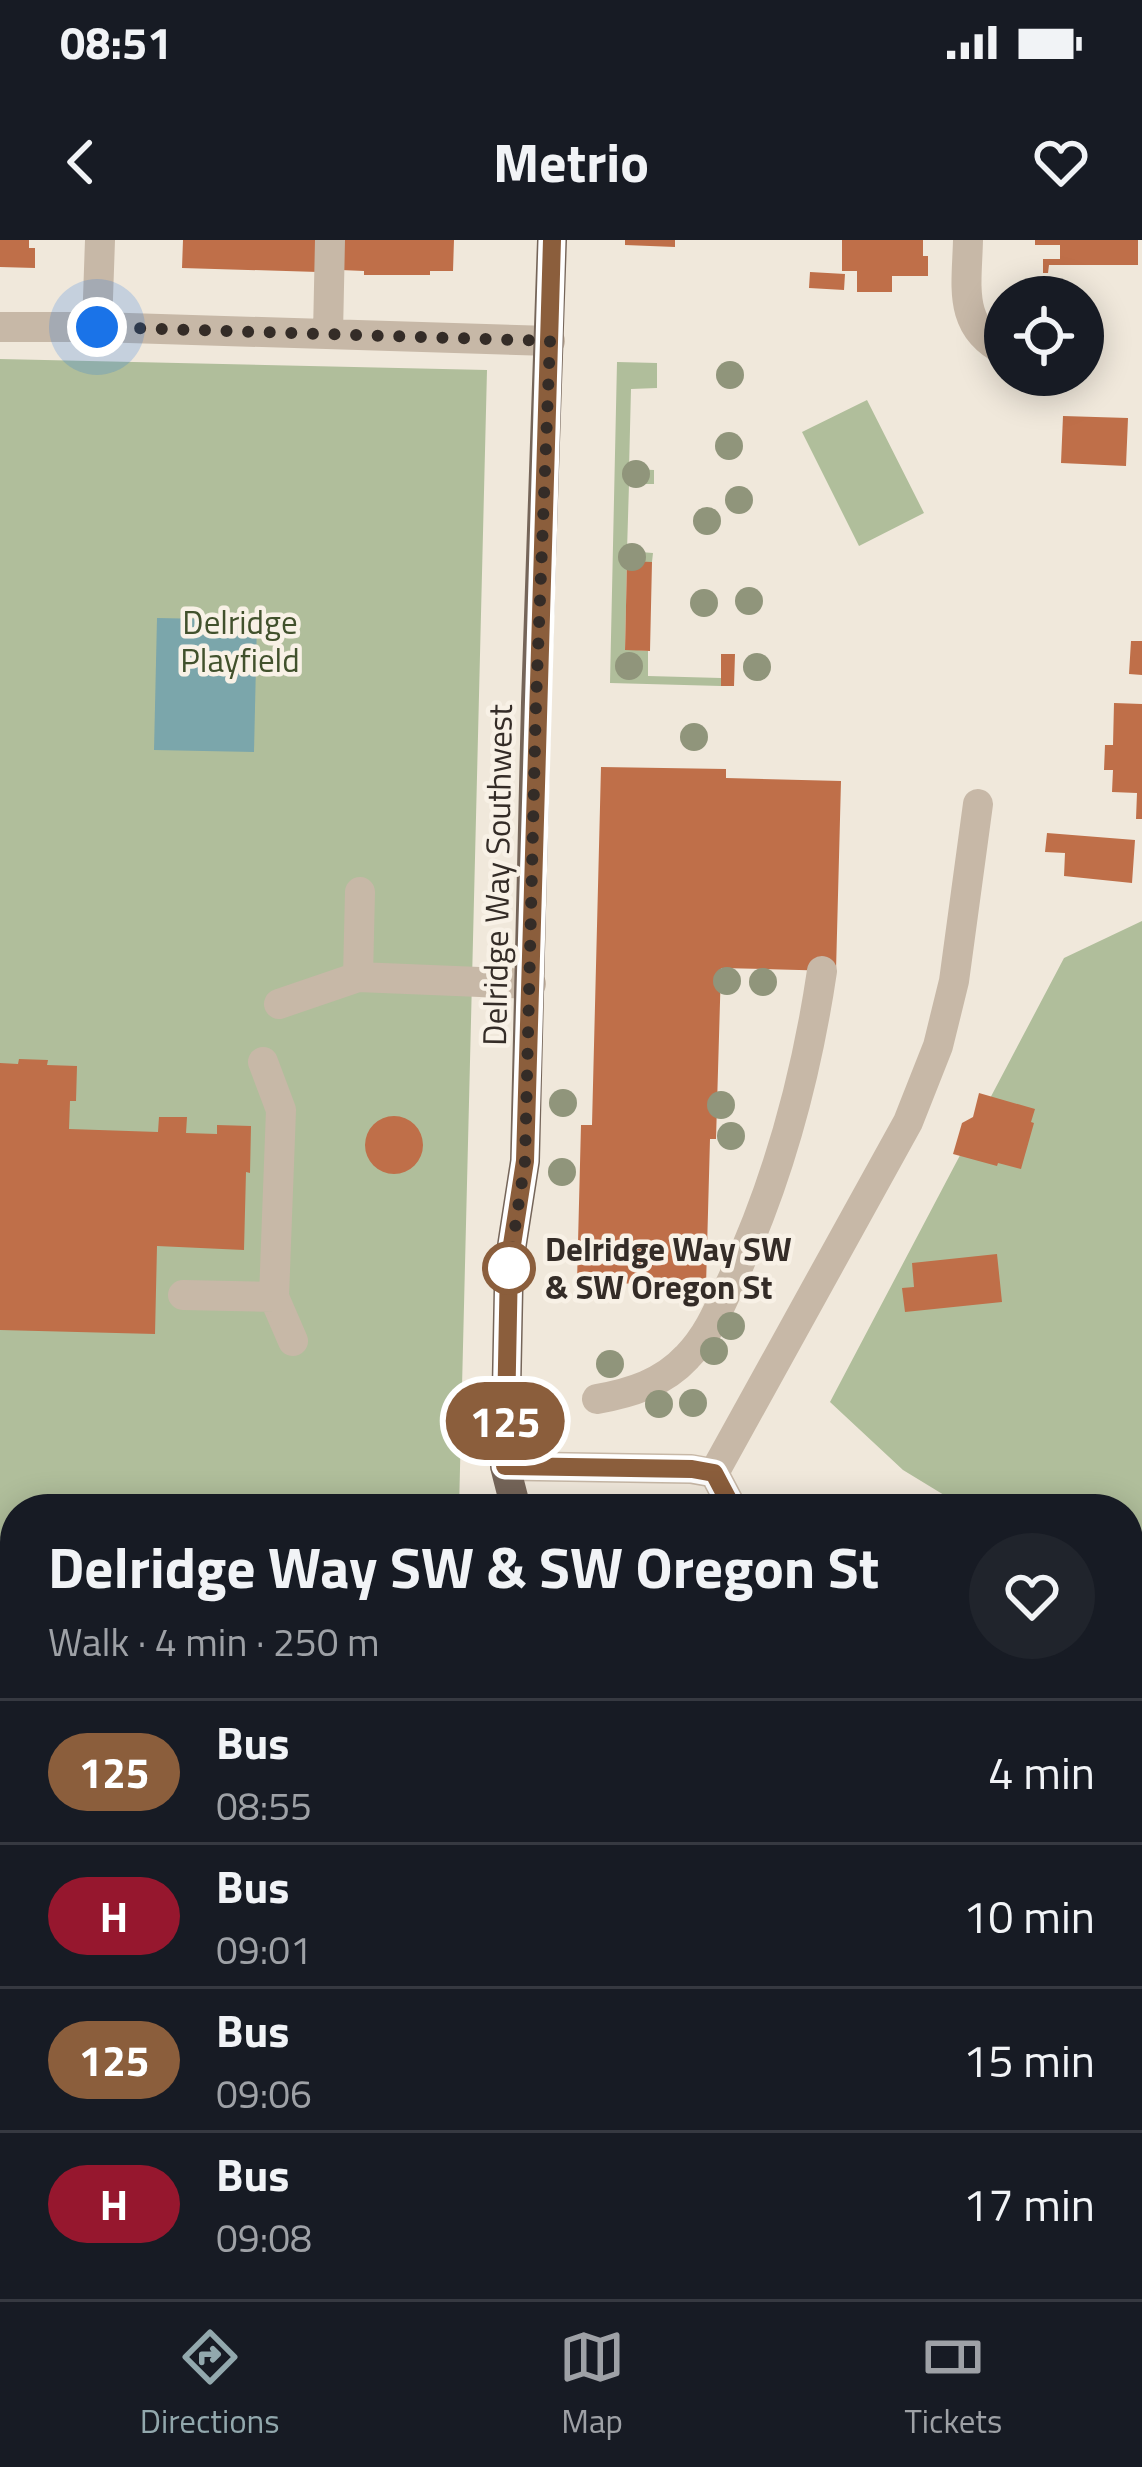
<!DOCTYPE html>
<html lang="en">
<head>
<meta charset="utf-8">
<style>
	body { margin:0; font-family:"Titillium Web",sans-serif; background:#20242c; color:#f1f3f6; height:100vh; display:flex; flex-direction:column; font-size:45px; white-space:nowrap }
	* { box-sizing:border-box; margin:0 }
	p { font-size:39px; color:#9ea1a6 }
	.icon { flex:none; width:66px; height:66px; fill:none; stroke:currentColor; stroke-width:2; stroke-linecap:round; stroke-linejoin:round }
	.map { position:relative; flex:1; overflow:hidden }
	.panel { position:absolute; left:0px; top:1254px; width:1143px; height:807px; display:flex; flex-direction:column; background:#171b24; border-radius:48px 48px 0 0; box-shadow:0 6px 30px #0003 }
	.panel>* { flex:none }
	.badge { padding:0 24px; border-radius:39px; font-size:42px; line-height:78px }
	.buttons { position:absolute; left:984px; top:36px; display:grid; gap:24px }
	.buttons a { display:grid; place-items:center; width:120px; height:120px; border-radius:50%; background:#171b24; box-shadow:0 6px 30px #0003; font-size:60px }
	.you { position:absolute; width:60px; height:60px; margin:-30px; border:9px solid #fff; border-radius:50%; background:#1a73e8; box-shadow:0 0 0 18px #1a73e833 }
	.map>.badge { position:absolute; translate:-50% -50%; box-shadow:0 0 0 6px #fff }
	.round { display:grid; place-items:center; flex:none; width:126px; height:126px; border-radius:63px; background:#20242c }
	.head { display:flex; align-items:center; justify-content:space-between; height:204px; padding:0 48px }
	h1 { font-size:57px; font-weight:700; line-height:90px }
	ul { padding:0; list-style:none }
	li { display:flex; align-items:center; gap:36px; height:144px; padding:0 48px; border-top:3px solid #363941 }
	li div { flex:1 }
	li b { display:block; font-size:45px }
	li em { font-style:normal }
	li .badge { min-width:132px; font-weight:700; text-align:center }
	.status { display:flex; justify-content:space-between; align-items:center; height:84px; padding:0 60px; background:#171b24; direction:ltr }
	.status svg { height:33px; fill:currentColor }
	header { display:flex; justify-content:space-between; align-items:center; height:156px; padding:0 48px; background:#171b24; font-size:54px; font-weight:700 }
	.tabs { display:flex; justify-content:space-around; align-items:center; height:168px; border-top:3px solid #363941; background:#171b24; font-size:33px; color:#9ea1a6 }
	.tabs a { display:grid; justify-items:center; gap:6px }
	.tabs .active { color:#92a8ad }
	.map>svg:first-child { display:block }
	.green { fill:#b0be9b }
	.water { fill:#7ba6ab }
	.building { fill:#bf6f49 }
	.lines { fill:none; stroke-linecap:round; stroke-linejoin:round }
	.minor { stroke:#c7b8a7; stroke-width:30 }
	.major { stroke:#756559; stroke-width:30 }
	.tree { fill:#90957b }
	.line-casing { stroke:#fff; stroke-width:27 }
	.line { stroke:#8b5e3c; stroke-width:18 }
	.walk { stroke:#342c27; stroke-width:12; stroke-dasharray:0 21.6 }
	.stop-dot { fill:#fff; stroke:#8b5e3c; stroke-width:6 }
	.labels { text-anchor:middle; dominant-baseline:central; stroke-width:9; stroke-linejoin:round; paint-order:stroke }
	.park-label { font-size:33px; fill:#41512c; stroke:#f8f1e6 }
	.street-label { font-size:33px; fill:#342c27; stroke:#f8f1e6 }
	.stop-label { font-size:33px; font-weight:bold; fill:#342c27; stroke:#f8f1e6; text-anchor:start }
</style>
</head>
<body>
<div class="status"><b>08:51</b><svg viewBox="0 0 49 12"><path d="M0 12V9h3v3zM5 12V6h3v6zM10 12V3h3v9zM15 12V0h3v12zM26 1h20v11H26zM47 4h2v5h-2z"/></svg></div>
<header><svg class="icon" aria-label="back" viewBox="0 0 24 24"><path d="M15 5l-7 7 7 7"/></svg>Metrio<svg class="icon" aria-label="heart" viewBox="0 0 24 24"><path d="M12 20l-8-8c-3-5 5-10 8-4 3-6 11-1 8 4z"/></svg></header>
<div class="map">
<svg width="1142" height="2059" viewBox="0 0 1142 2059">
	<rect width="100%" height="100%" fill="#f0e8db"/>
	<path class="green" d="M0,119L487,130L459,1269H15V2046H625L627,2059H0Z
		M617,122L657,123V148L631,149L629,229L654,230V244H629L627,311L653,313L652,322H627L625,409L648,411V436L721,438V446L610,443Z
		M867,160L924,273L859,306L802,192Z
		M1142,681V1337L1128,1336V1269H967L903,1230L830,1162L1064,718Z"/>
	<path class="water" d="M157,378L257,380L254,512L154,510Z"/>
	<path class="building" d="M0,0H29V8H35V28L0,27Z
		M183,0H319L318,32L182,28Z
		M342,0H454L453,31H430V35H364V31L341,30Z
		M625,0H675V7L625,5Z
		M842,0H923V16H928V36H892V52H857V31H842Z
		M1035,0H1138V25H1049L1048,33H1043V19H1060V5H1035Z
		M810,32L845,34L844,50L809,48Z
		M1063,176L1128,178L1126,226L1061,223Z
		M627,321L652,322L650,411L625,410Z
		M1131,401H1142V435L1129,434Z
		M721,414H735L734,446H721Z
		M1114,463L1142,464V579H1136L1137,553L1112,552L1113,530H1104L1105,505H1113Z
		M601,527L726,529V538L841,541L836,731L721,728L716,899H710L706,1046L577,1042L581,885H592Z
		M1047,593L1135,600L1132,643L1064,636L1065,613L1045,612Z
		M19,819L48,820L47,825L77,826L76,861H70L69,889L158,892L159,877H187L186,893L217,894V885L251,886L250,933L246,932L244,1010L157,1006L155,1094L0,1090V823L18,824Z
		M979,853L1035,869L1031,882L1034,883L1021,929L998,923L997,926L953,914L962,883L973,877Z
		M365 905a29 29 0 1 1 58 0a29 29 0 1 1-58 0Z
		M997,1014L1002,1062L905,1072L902,1048L914,1047L912,1023Z
		M1142,1612V1665L1128,1668V1615Z
		M1142,1744V1788L1138,1790L1128,1768V1750Z
		M1128,1811L1142,1841V1861L1128,1868Z
		M1142,1877V1939L1130,1918L1128,1919V1884Z
		M786,2046H847V2059H786Z"/>
	<g class="lines">
		<path class="minor" d="M968,0C967,46 957,87 1005,111
			M0,87H97L550,101
			M97,87L100,0
			M328,94L330,0
			M358,737L360,652
			M279,764L358,737L531,744
			M183,1055L274,1057L281,870L263,822
			M274,1057L293,1101
			M597,1159C631,1153 663,1143 687,1117C709,1095 720,1066 733,1038C779,939 806,839 822,731
			M505,1226L691,1229L714,1233
			M714,1233L908,882L938,806L954,741L978,564
			M714,1233L733,1269
			M1095,2046L1101,2059"/>
		<path class="major" d="M516,1269L505,1226L509,1024L525,921L536,463L552,0
			M677,2046L679,2059"/>
	</g>
	<g class="tree">
		<circle cx="730" cy="135" r="14"/>
		<circle cx="729" cy="206" r="14"/>
		<circle cx="636" cy="234" r="14"/>
		<circle cx="739" cy="260" r="14"/>
		<circle cx="707" cy="281" r="14"/>
		<circle cx="632" cy="317" r="14"/>
		<circle cx="749" cy="361" r="14"/>
		<circle cx="704" cy="363" r="14"/>
		<circle cx="629" cy="426" r="14"/>
		<circle cx="757" cy="427" r="14"/>
		<circle cx="694" cy="497" r="14"/>
		<circle cx="727" cy="741" r="14"/>
		<circle cx="763" cy="742" r="14"/>
		<circle cx="563" cy="863" r="14"/>
		<circle cx="721" cy="865" r="14"/>
		<circle cx="731" cy="896" r="14"/>
		<circle cx="562" cy="932" r="14"/>
		<circle cx="731" cy="1086" r="14"/>
		<circle cx="714" cy="1111" r="14"/>
		<circle cx="610" cy="1124" r="14"/>
		<circle cx="693" cy="1163" r="14"/>
		<circle cx="659" cy="1164" r="14"/>
	</g>
	<g class="lines">
		<defs>
			<path id="line" d="M552,0L525,921L509,1024L505,1226L692,1229L714,1233L733,1269"/>
		</defs>
		<use href="#line" class="line-casing"/>
		<use href="#line" class="line"/>
		<path class="walk" d="M97,87L550,101L536,463L525,921L509,1028"/>
	</g>
	<circle class="stop-dot" cx="509" cy="1028" r="24"/>
	<g class="labels">
		<g class="park-label">
			<text x="240" y="382">Delridge<tspan x="240" dy="38">Playfield</tspan></text>
		</g>
		<g class="street-label">
			<text transform="translate(497 635) rotate(-89)">Delridge Way Southwest</text>
		</g>
		<g class="stop-label">
			<text x="545" y="1009">Delridge Way SW<tspan x="545" dy="38">&amp; SW Oregon St</tspan></text>
		</g>
	</g>
</svg>
<div class="buttons">
<a><svg class="icon" aria-label="locate" viewBox="0 0 24 24"><circle cx="12" cy="12" r="6"/><path d="M12 2v4M12 18v4M2 12h4M18 12h4"/></svg></a>
</div>
<div class="you" style="left:97px;top:87px"></div>
<b class="badge" style="left:505px;top:1181px;background:#8b5e3c;color:#fff">125</b>
<section class="panel">
<div class="head"><div><h1>Delridge Way SW &amp; SW Oregon St</h1><p>Walk · 4 min · 250 m</p></div><a class="round"><svg class="icon" aria-label="heart" viewBox="0 0 24 24"><path d="M12 20l-8-8c-3-5 5-10 8-4 3-6 11-1 8 4z"/></svg></a></div>
<ul>
<li><span class="badge" style="background:#8b5e3c;color:#fff">125</span><div><b>Bus</b><p>08:55</p></div><em>4 min</em></li>
<li><span class="badge" style="background:#96172e;color:#fff">H</span><div><b>Bus</b><p>09:01</p></div><em>10 min</em></li>
<li><span class="badge" style="background:#8b5e3c;color:#fff">125</span><div><b>Bus</b><p>09:06</p></div><em>15 min</em></li>
<li><span class="badge" style="background:#96172e;color:#fff">H</span><div><b>Bus</b><p>09:08</p></div><em>17 min</em></li>
</ul>
</section>
</div>
<nav class="tabs">
<a class="active"><svg class="icon" aria-label="directions" viewBox="0 0 24 24"><path d="M12 3l9 9-9 9-9-9zM9 14v-3h6M13 9l2 2-2 2"/></svg>Directions</a>
<a><svg class="icon" aria-label="map" viewBox="0 0 24 24"><path d="M3 6l6-2 6 2 6-2v14l-6 2-6-2-6 2zM9 4v14M15 6v14"/></svg>Map</a>
<a><svg class="icon" aria-label="tickets" viewBox="0 0 24 24"><path d="M3 7h18v10H3zM15 7v10"/></svg>Tickets</a>
</nav>
</body>
</html>
